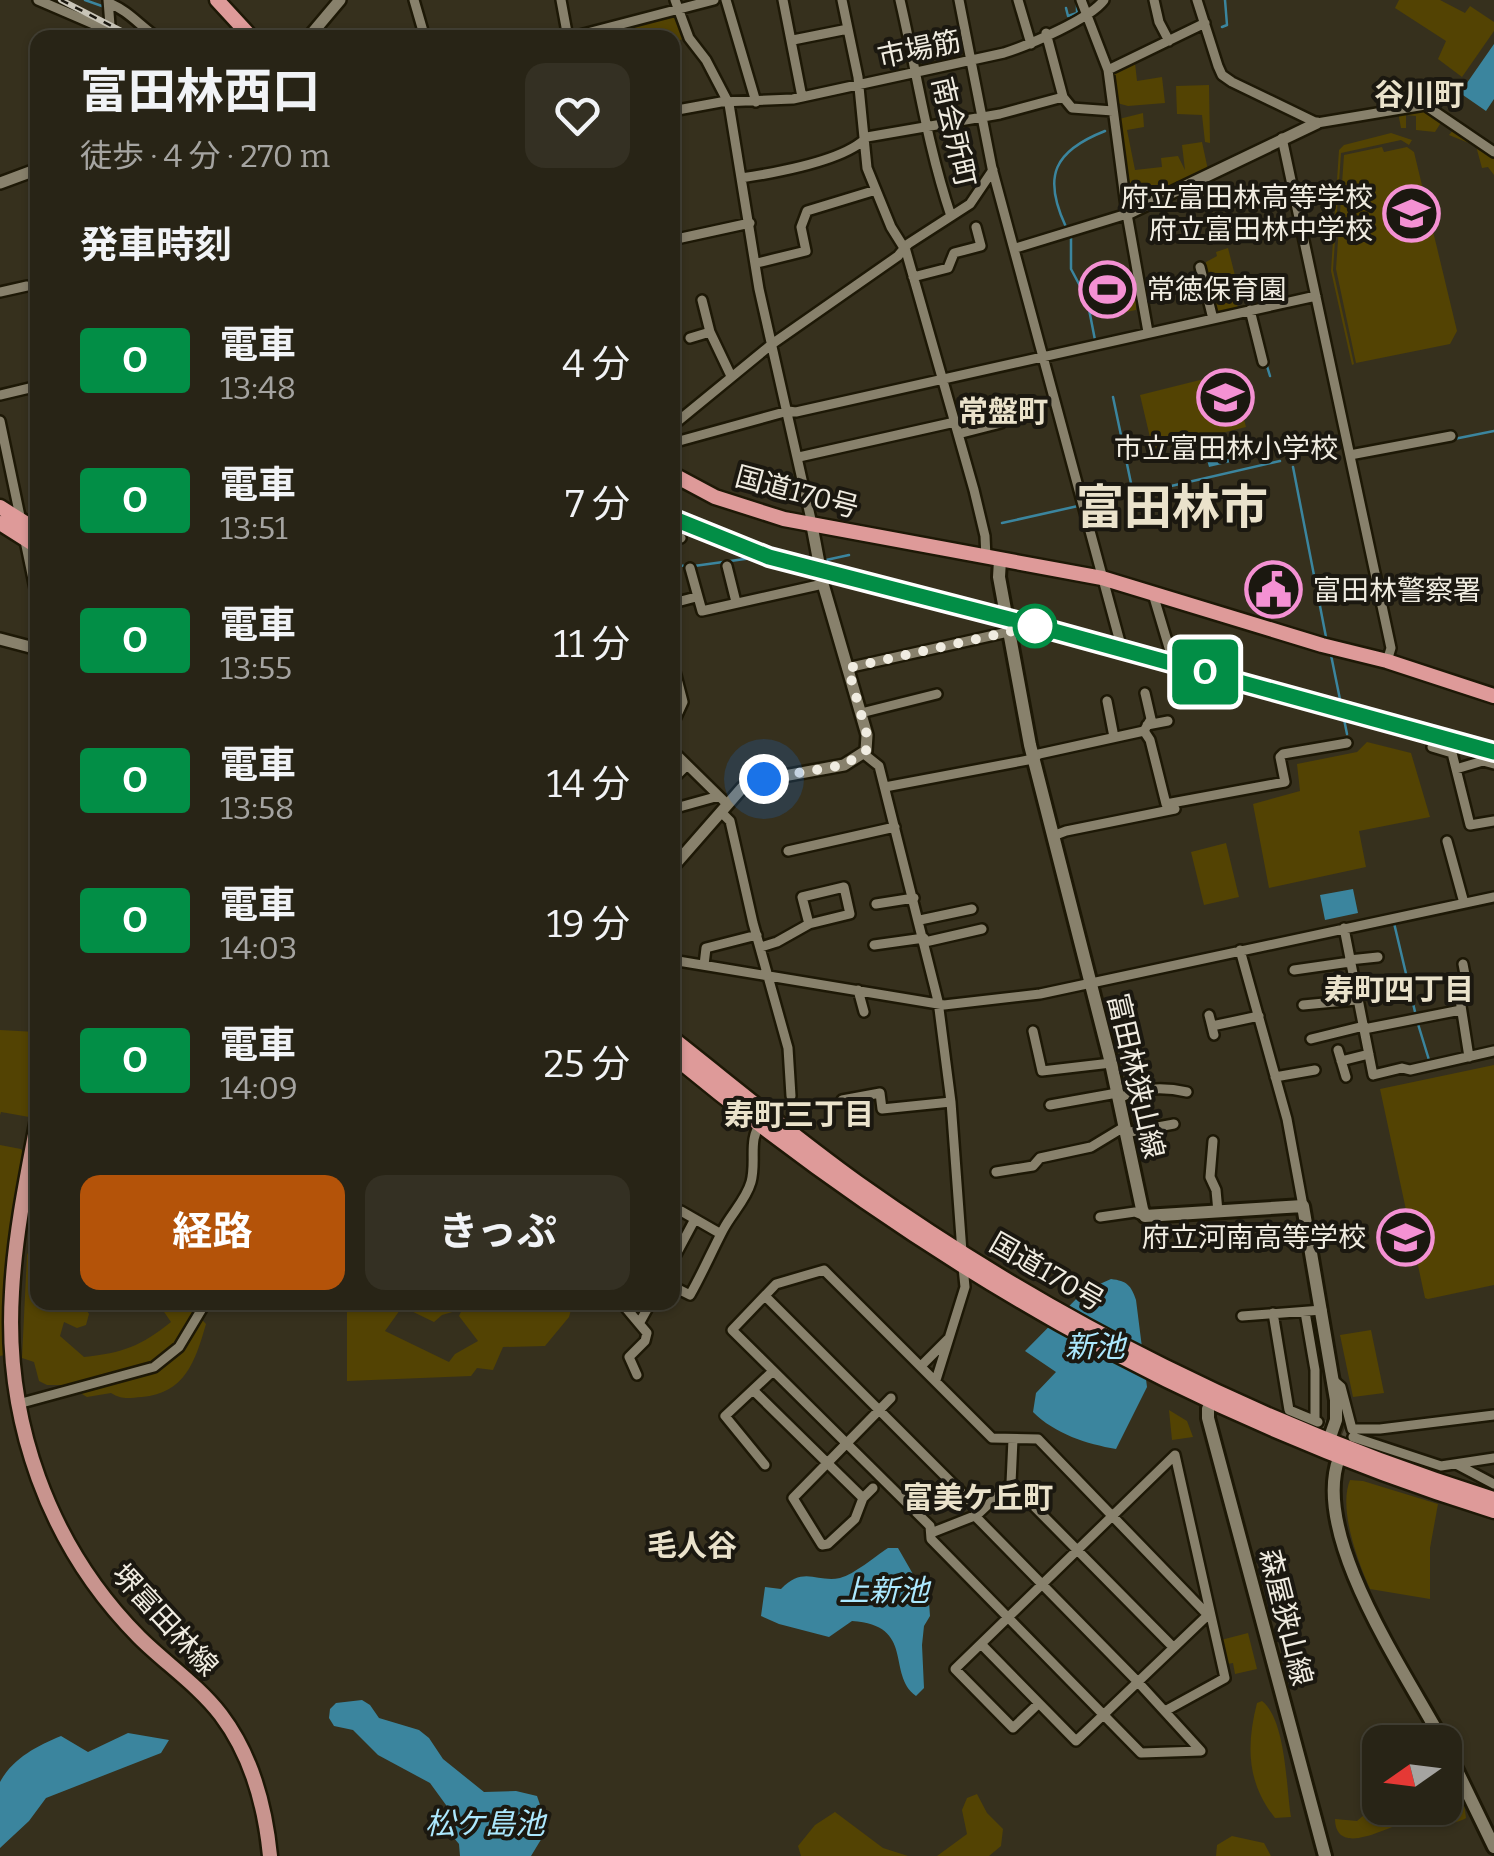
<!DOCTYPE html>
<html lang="ja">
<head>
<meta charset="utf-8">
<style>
	body { margin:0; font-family:Bitter,"Noto Sans JP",serif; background:#343023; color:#f1f3f6; height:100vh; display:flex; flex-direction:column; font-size:38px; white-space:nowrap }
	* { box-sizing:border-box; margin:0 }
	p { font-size:32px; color:#a5a4a1 }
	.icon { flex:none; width:55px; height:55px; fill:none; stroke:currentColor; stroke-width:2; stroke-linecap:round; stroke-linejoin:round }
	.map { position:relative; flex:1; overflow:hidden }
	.drawer { position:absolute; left:30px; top:30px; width:650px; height:1280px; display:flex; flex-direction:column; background:#282416; border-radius:20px; box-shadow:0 2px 8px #0004,0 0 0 2px #444135 }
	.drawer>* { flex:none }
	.badge { padding:0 20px; border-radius:8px; font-size:35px; line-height:65px }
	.needle { width:65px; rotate:256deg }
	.buttons { position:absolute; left:1362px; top:1725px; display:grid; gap:20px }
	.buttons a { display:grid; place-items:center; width:100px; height:100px; border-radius:20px; background:#282416; box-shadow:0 2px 8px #0004,0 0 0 2px #444135; font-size:50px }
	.you { position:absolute; width:50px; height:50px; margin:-25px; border:8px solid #fff; border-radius:50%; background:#1a73e8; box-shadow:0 0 0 15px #1a73e833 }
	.map>.badge { position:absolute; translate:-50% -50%; box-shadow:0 0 0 5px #fff }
	h2 { padding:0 50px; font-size:38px; line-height:90px }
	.round { display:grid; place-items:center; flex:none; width:105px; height:105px; border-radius:20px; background:#343023 }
	.headline { display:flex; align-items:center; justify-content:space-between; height:170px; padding:0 50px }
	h1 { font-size:48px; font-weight:700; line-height:75px }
	.action { display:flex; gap:20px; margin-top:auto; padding:20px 50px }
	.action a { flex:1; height:115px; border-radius:20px; background:#b45309; color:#fff; font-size:40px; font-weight:700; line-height:115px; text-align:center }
	.action a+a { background:#343023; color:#f1f3f6 }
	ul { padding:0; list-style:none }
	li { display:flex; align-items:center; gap:30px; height:140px; padding:0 50px }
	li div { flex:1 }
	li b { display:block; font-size:38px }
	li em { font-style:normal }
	li .badge { min-width:110px; font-weight:700; text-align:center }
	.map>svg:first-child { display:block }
	.green { fill:#534303 }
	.water { fill:#3b859e }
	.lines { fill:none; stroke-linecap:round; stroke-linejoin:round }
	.stream { stroke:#3b859e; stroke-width:2.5 }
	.minor-tunnel { stroke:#524c3a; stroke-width:9; stroke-dasharray:9 4.5; stroke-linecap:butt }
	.minor-casing { stroke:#1d1806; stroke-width:14 }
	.tertiary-casing { stroke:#1d1806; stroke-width:16 }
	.secondary-casing { stroke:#1d1806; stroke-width:18 }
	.primary-casing { stroke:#1d1806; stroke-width:19 }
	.trunk-casing { stroke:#1d1806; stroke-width:19 }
	.minor { stroke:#88816c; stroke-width:9 }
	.tertiary { stroke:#88816c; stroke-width:11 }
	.secondary { stroke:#88816c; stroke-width:12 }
	.primary { stroke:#c8948e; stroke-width:14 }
	.trunk { stroke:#de9a99; stroke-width:14 }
	.rail-casing { stroke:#c9c5b8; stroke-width:6 }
	.rail { stroke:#1b1810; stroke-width:2.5; stroke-dasharray:8; stroke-linecap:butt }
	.line-casing { stroke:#fff; stroke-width:22 }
	.line { stroke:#028e46; stroke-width:15 }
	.walk { stroke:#f0ece1; stroke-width:10; stroke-dasharray:0 18 }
	.stop-dot { fill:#fff; stroke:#028e46; stroke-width:5 }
	.labels { text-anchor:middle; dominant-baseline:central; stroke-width:8; stroke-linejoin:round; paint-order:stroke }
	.street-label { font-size:28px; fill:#f0ece1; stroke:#1b1810 }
	.poi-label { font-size:28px; fill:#f0ece1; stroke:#1b1810; text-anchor:end }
	.neighbourhood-label { font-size:30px; font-weight:bold; fill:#eae2cb; stroke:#1b1810 }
	.water-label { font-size:30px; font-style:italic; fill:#ace8fe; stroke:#1b1810 }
	.town-label { font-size:48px; font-weight:bold; fill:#eae2cb; stroke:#1b1810 }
</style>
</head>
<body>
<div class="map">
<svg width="1494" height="1856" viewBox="0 0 1494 1856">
	<rect width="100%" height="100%" fill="#36301d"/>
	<path class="green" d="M1399,0H1440L1465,13L1470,6L1494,22V31L1462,77L1438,59L1446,41L1395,8Z
		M677,12L685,38L673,43L672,38L622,37L620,29Z
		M1135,63L1137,81L1162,77L1165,103L1128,106L1117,103L1113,75Z
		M1209,85L1210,143L1205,142L1202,115L1177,114L1176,86Z
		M1415,110L1426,111L1442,121L1435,132L1416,130V116L1406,115V128H1401L1398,112Z
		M1143,113L1144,127L1127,130L1135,170L1162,167L1161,158L1178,156L1185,170L1182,145L1202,142L1208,170L1137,204L1133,203L1119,119Z
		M1454,129L1494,157V175L1488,167L1482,168L1476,146L1449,135Z
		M1391,133L1412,140L1409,145L1401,140L1341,153L1333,270L1354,364L1352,365L1331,271L1339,150L1344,145Z
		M1382,147L1384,152L1407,147L1414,152L1457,331L1450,344L1356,363L1336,269L1344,155Z
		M1228,248L1242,303L1237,304L1238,308L1215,314L1204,268L1206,262L1217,256L1216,252Z
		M1123,265L1128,290L1136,289V310L1121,313L1115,298L1098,302L1083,276Z
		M1232,372L1246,427L1153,450L1140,395Z
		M1367,742L1411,753L1430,817L1359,831L1366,867L1269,888L1253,804L1300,791L1297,764L1357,752Z
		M1226,843L1239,897L1204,905L1191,852Z
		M0,1030L37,1032V1061L29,1117L1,1112L0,1115Z
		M1494,1065V1285L1428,1299L1425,1298L1380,1089Z
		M0,1145L21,1149L23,1152C12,1220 0,1286 4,1355L0,1356Z
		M31,1245L37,1246L38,1302L97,1303L92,1306L83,1304L89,1314L86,1325L77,1328L64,1322L60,1336L84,1357C123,1353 141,1346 171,1322L158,1303H186L206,1324C195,1362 185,1393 142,1397C129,1398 122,1400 111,1393L87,1397L67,1385H47L39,1381L34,1362L22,1358L27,1255Z
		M409,1302H460V1303L456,1311L442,1315L434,1322L405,1308Z
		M354,1303H405L385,1331L449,1362L455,1354L478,1341L459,1316L465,1303H573L569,1317L545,1346L503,1347L493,1370L477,1368L471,1376L347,1381V1311Z
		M1371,1330L1384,1393L1353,1397L1340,1335Z
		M1169,1410L1187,1421L1193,1437L1172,1440Z
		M1350,1480L1363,1481L1438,1504L1430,1548V1599L1370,1589C1358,1562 1338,1509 1350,1480Z
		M1248,1633L1257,1669L1235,1674L1233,1663L1227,1664L1221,1640Z
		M1262,1701C1286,1720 1286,1786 1291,1817L1275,1818C1247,1783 1246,1746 1257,1703Z
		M1445,1768L1464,1803L1466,1818C1446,1830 1423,1817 1403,1823C1381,1830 1336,1856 1335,1819L1357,1821L1380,1801V1808H1445Z
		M977,1794L987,1813L1003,1829L1001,1846L989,1856H937L967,1834L962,1810L967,1798Z
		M835,1812L883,1848L908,1856H801L798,1846L815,1825Z
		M1232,1836L1264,1843L1271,1856H1216L1217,1845Z"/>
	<path class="water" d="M1494,44V99L1486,111L1460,93Z
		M1240,444L1244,459L1209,467L1205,453Z
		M1353,889L1358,913L1325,920L1320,895Z
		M1111,1279C1127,1281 1131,1285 1136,1300L1147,1387L1116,1449C1087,1444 1055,1434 1033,1412L1036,1393L1056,1372L1025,1351L1084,1291Z
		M888,1548H898L929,1602L930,1616L924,1626L922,1645L924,1688L916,1696C886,1674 916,1625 852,1621L829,1637L779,1624L761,1616L765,1587L781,1589C804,1565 817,1583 840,1578C855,1574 874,1557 888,1548Z
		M362,1700L370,1705L379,1718L419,1730L429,1738L443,1759L484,1792L516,1791L537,1796L548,1828L531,1856H460L459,1844L444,1826L446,1805L430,1783L378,1755L353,1730L334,1726L329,1718L330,1709L336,1703Z
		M128,1733L169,1740L161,1753L46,1798L29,1821L0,1848V1782C13,1758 37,1746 61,1736L88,1752Z"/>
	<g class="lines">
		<path class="stream" d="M85,0L116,11
			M1066,8L1068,16L1077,13V3
			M1222,27L1227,25L1225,0
			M1066,227C1042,176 1054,151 1105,131
			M1071,238V269L1087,299L1095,340
			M1266,363L1270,376
			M1113,397L1132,488
			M1454,439L1494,431
			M1358,459L1415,447
			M1293,467L1326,637
			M1132,495L1280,461
			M1087,504L1128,496
			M1002,523L1078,506
			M783,556L807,557
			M826,560L849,555
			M672,565L686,566
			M694,566L752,558L774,563
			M1331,655L1347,734
			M1394,923L1416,1016
			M1418,1024L1429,1060
			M1433,1070L1494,1056"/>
		<path class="minor-tunnel" d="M1318,1422L1353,1437"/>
		<defs>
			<path id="minor" d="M38,0L110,31
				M108,0L111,38
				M414,0L425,38
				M561,0L568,38
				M675,0L689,38L706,60L729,104L759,289L812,524
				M726,0L756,102
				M783,0L802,97
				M842,0L858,77L867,168L891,227L906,251L974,490L985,536L986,558
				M900,0C917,73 927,145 951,216
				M959,0L992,168L1120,642
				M1018,0L1031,44
				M1081,0L1108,70L1127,214L1148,332
				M1154,0L1159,22L1169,41
				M1197,0L1218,66L1222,75L1232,82L1317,123L1425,105L1494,152
				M109,3C129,11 140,26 158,38
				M1046,33L1063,97L1072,108L1113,111
				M568,38L714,0
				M793,40L848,29
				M1108,70L1205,23
				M672,111L721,102L793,99L1004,53C1029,45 1090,19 1104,0
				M1282,138L1391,648L1387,661
				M741,178C774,173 845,161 867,137L1000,114L1063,97
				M672,240L750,223
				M1016,248L1127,214
				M757,263L806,251L801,227L807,211L876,190
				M1200,267L1213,319
				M913,277L948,268L954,253L981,246L976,227
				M0,292L27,286
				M702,300L710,332L731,376
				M1250,310L1263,362
				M690,338L710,332
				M0,395L38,386
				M0,421L21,521
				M672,426L772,344L898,256L908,244L970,204L993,170
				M958,434L1001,423
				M672,443L788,411L796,412L1316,296
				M1350,455L1451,436
				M799,457L955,422
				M672,534L681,538
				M24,536L38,603
				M727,566L736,602
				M690,568L702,611L823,584
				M1153,594L1173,661
				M672,599L677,602L696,597
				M672,660L683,702L672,726
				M847,668L1008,632
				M1107,701L1114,737
				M861,713L937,694
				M1147,725L1168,721
				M1144,731L1150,740L1166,804L1285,782L1280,757L1283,754L1347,743
				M1432,747L1452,753L1470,825L1494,821
				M672,750L727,804
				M864,754L879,766L938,1001L951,1102L962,1252
				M1456,769L1483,761L1494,764
				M672,780L687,765
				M885,787L1033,759L1039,754L1144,731L1151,719L1145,693
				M672,809L719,796
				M721,812L730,821L753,923L788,1048L791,1096
				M1053,836L1066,831L1175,809
				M1447,841L1464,903
				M788,851L895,827
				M876,904L914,898
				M920,920L972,909
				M1344,928L1373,1075L1402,1068L1410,1070L1494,1051
				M925,942L982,929
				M874,945L924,938
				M761,947L777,942L809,924L850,914L844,887L802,897L809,924
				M1240,950L1287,1119L1303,1206
				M672,960L944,1005L1040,994L1494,897
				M1349,960L1378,957
				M1463,964L1466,980L1459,993L1469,1057
				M704,965L706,948L757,935
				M1294,970L1350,962
				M858,990L864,1012
				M1355,995L1405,991
				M1303,1005L1356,1000
				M1209,1015L1214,1035
				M1212,1026L1259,1016
				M1364,1029L1461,1010
				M1033,1031L1042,1071L1111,1063
				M1311,1039L1364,1026
				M1338,1050L1346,1077
				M1341,1061L1369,1054
				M1275,1077L1315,1070
				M1118,1099C1138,1087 1165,1087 1187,1092
				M842,1100L880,1093L882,1109L951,1102
				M1050,1105L1117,1093
				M1125,1133L1174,1124
				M1213,1141L1210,1177L1216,1190L1218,1212
				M996,1172L1033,1166L1040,1158L1091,1147L1124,1127
				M672,1212L681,1211L721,1234
				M1100,1217L1135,1212L1145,1216
				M672,1262L695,1219
				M672,1286L690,1295C702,1274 712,1251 723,1230C731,1214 746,1200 751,1182C757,1160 747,1140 762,1121
				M765,1296L974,1505L977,1518L1137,1681L1201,1751L1141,1753L931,1539L930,1526L732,1330L776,1284L824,1270L992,1438L1038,1439L1206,1613
				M621,1302L647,1333L645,1341L629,1357L637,1375
				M1305,1312L1315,1370V1420
				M1273,1313L1289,1410L1318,1422
				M1242,1316L1322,1310
				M640,1322L651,1302
				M922,1365L948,1339
				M936,1380L965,1287L963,1267
				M1333,1380L1341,1387L1352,1429H1380L1494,1415
				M753,1390L863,1498
				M18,1404L154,1367L179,1347L206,1302
				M1353,1437L1441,1466L1494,1458
				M765,1465L725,1416L773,1371
				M1458,1465L1494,1484
				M1011,1483L1173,1647
				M873,1488L863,1498L855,1519L828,1544L822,1545L793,1498L891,1398
				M931,1533L977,1515L1011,1483L1013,1439
				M981,1644L1076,1741L1210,1613
				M1039,1703L1013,1728L955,1669L1175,1455L1225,1678L1165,1711"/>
			<path id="tertiary" d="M308,38L340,0
				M0,183L38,169
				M1127,214L1317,123
				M0,639L38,649
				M672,868L742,788L751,782L844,765L866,751L867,735L823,584L812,526"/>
			<path id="secondary" d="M1000,560L999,577L1030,745L1111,1063L1142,1209L1145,1216L1303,1206L1336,1400V1420L1329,1440
				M1214,1393L1208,1409V1418L1325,1856
				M1339,1458C1310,1536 1406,1673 1443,1742
				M1445,1746L1494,1847"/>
			<path id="primary" d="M38,1119C27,1176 15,1234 12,1292C4,1420 48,1545 139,1637C165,1663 198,1685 221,1715C252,1756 265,1805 270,1856"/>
			<path id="trunk" d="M217,0L252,38
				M672,474L715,497L784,519L1102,578L1322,645L1387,661L1494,696
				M0,507L38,531
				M0,523L38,547
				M672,1038C734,1087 794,1137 858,1183C1051,1320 1268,1429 1494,1499
				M672,1055C920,1260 1186,1415 1494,1511"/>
		</defs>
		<use href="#minor" class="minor-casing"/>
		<use href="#tertiary" class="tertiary-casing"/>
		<use href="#secondary" class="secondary-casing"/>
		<use href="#primary" class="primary-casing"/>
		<use href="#trunk" class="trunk-casing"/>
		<use href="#minor" class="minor"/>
		<use href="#tertiary" class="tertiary"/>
		<use href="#secondary" class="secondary"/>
		<use href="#primary" class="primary"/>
		<use href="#trunk" class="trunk"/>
		<defs>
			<path id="rail" d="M61,0L135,38
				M672,518L769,557L1035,626L1494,752"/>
		</defs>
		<use href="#rail" class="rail-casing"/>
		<use href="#rail" class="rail"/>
	</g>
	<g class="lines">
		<defs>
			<path id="line" d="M672,518L769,557L1036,626L1494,752"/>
		</defs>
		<use href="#line" class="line-casing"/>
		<use href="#line" class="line"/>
		<path class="walk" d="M764,779L844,765L866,751L867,735L848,668L1035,626"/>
	</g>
	<defs>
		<symbol id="school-ring" viewBox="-11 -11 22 22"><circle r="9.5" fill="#1b1810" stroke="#f491d3" stroke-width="1.5"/><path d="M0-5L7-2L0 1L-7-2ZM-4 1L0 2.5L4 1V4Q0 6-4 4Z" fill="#f491d3"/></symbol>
		<symbol id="stadium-ring" viewBox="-11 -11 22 22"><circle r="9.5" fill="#1b1810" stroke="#f491d3" stroke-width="1.5"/><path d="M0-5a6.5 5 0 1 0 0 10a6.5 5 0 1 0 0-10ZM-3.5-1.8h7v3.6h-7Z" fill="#f491d3"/></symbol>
		<symbol id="civic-ring" viewBox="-11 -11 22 22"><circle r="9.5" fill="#1b1810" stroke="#f491d3" stroke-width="1.5"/><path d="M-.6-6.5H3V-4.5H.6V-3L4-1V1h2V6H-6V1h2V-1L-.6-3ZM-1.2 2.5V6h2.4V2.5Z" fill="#f491d3"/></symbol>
	</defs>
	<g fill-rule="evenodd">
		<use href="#school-ring" x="1380" y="182" width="63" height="63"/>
		<use href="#stadium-ring" x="1076" y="258" width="63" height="63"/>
		<use href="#school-ring" x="1194" y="366" width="63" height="63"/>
		<use href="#civic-ring" x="1242" y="558" width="63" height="63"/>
		<use href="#school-ring" x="1374" y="1206" width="63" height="63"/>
	</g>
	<circle class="stop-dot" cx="1035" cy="626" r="20"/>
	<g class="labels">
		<g class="street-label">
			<text transform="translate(919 49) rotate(-12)">市場筋</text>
			<text transform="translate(954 132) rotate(77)">南会所町</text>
			<text transform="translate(797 492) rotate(15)">国道170号</text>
			<text transform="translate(1136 1076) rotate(77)">富田林狭山線</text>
			<text transform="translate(1047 1272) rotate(30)">国道170号</text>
			<text transform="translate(1286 1617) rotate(76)">森屋狭山線</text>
			<text transform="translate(165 1620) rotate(47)">堺富田林線</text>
		</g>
		<g class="poi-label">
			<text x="1373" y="197">府立富田林高等学校<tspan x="1373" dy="32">府立富田林中学校</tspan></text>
			<text x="1147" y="289" text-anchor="start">常徳保育園</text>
			<text x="1226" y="448" text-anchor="middle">市立富田林小学校</text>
			<text x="1313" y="590" text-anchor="start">富田林警察署</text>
			<text x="1366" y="1237">府立河南高等学校</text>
		</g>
		<g class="neighbourhood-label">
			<text x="1419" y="95">谷川町</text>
			<text x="1003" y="412">常盤町</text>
			<text x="1399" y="990">寿町四丁目</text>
			<text x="799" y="1115">寿町三丁目</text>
			<text x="978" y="1498">富美ケ丘町</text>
			<text x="692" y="1546">毛人谷</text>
		</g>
		<g class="water-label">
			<text x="1095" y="1347">新池</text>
			<text x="884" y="1591">上新池</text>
			<text x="485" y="1824">松ケ島池</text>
		</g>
		<g class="town-label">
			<text x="1172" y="508">富田林市</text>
		</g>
	</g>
</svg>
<div class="buttons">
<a><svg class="needle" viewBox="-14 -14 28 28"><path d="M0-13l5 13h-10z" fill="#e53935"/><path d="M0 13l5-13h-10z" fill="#a5a4a1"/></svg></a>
</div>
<div class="you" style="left:764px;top:779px"></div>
<b class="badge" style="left:1205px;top:672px;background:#028e46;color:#fff">O</b>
<section class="drawer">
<div class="headline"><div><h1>富田林西口</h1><p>徒歩 · 4 分 · 270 m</p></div><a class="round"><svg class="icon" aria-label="heart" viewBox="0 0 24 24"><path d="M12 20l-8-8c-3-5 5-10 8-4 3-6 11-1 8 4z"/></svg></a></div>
<h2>発車時刻</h2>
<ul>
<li><span class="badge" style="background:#028e46;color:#fff">O</span><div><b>電車</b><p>13:48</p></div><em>4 分</em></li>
<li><span class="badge" style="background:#028e46;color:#fff">O</span><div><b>電車</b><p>13:51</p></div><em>7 分</em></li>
<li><span class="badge" style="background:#028e46;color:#fff">O</span><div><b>電車</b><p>13:55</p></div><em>11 分</em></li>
<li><span class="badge" style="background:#028e46;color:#fff">O</span><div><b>電車</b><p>13:58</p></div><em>14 分</em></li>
<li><span class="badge" style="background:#028e46;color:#fff">O</span><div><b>電車</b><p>14:03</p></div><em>19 分</em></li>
<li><span class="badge" style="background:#028e46;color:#fff">O</span><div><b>電車</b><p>14:09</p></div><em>25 分</em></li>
</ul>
<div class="action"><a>経路</a><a>きっぷ</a></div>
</section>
</div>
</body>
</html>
